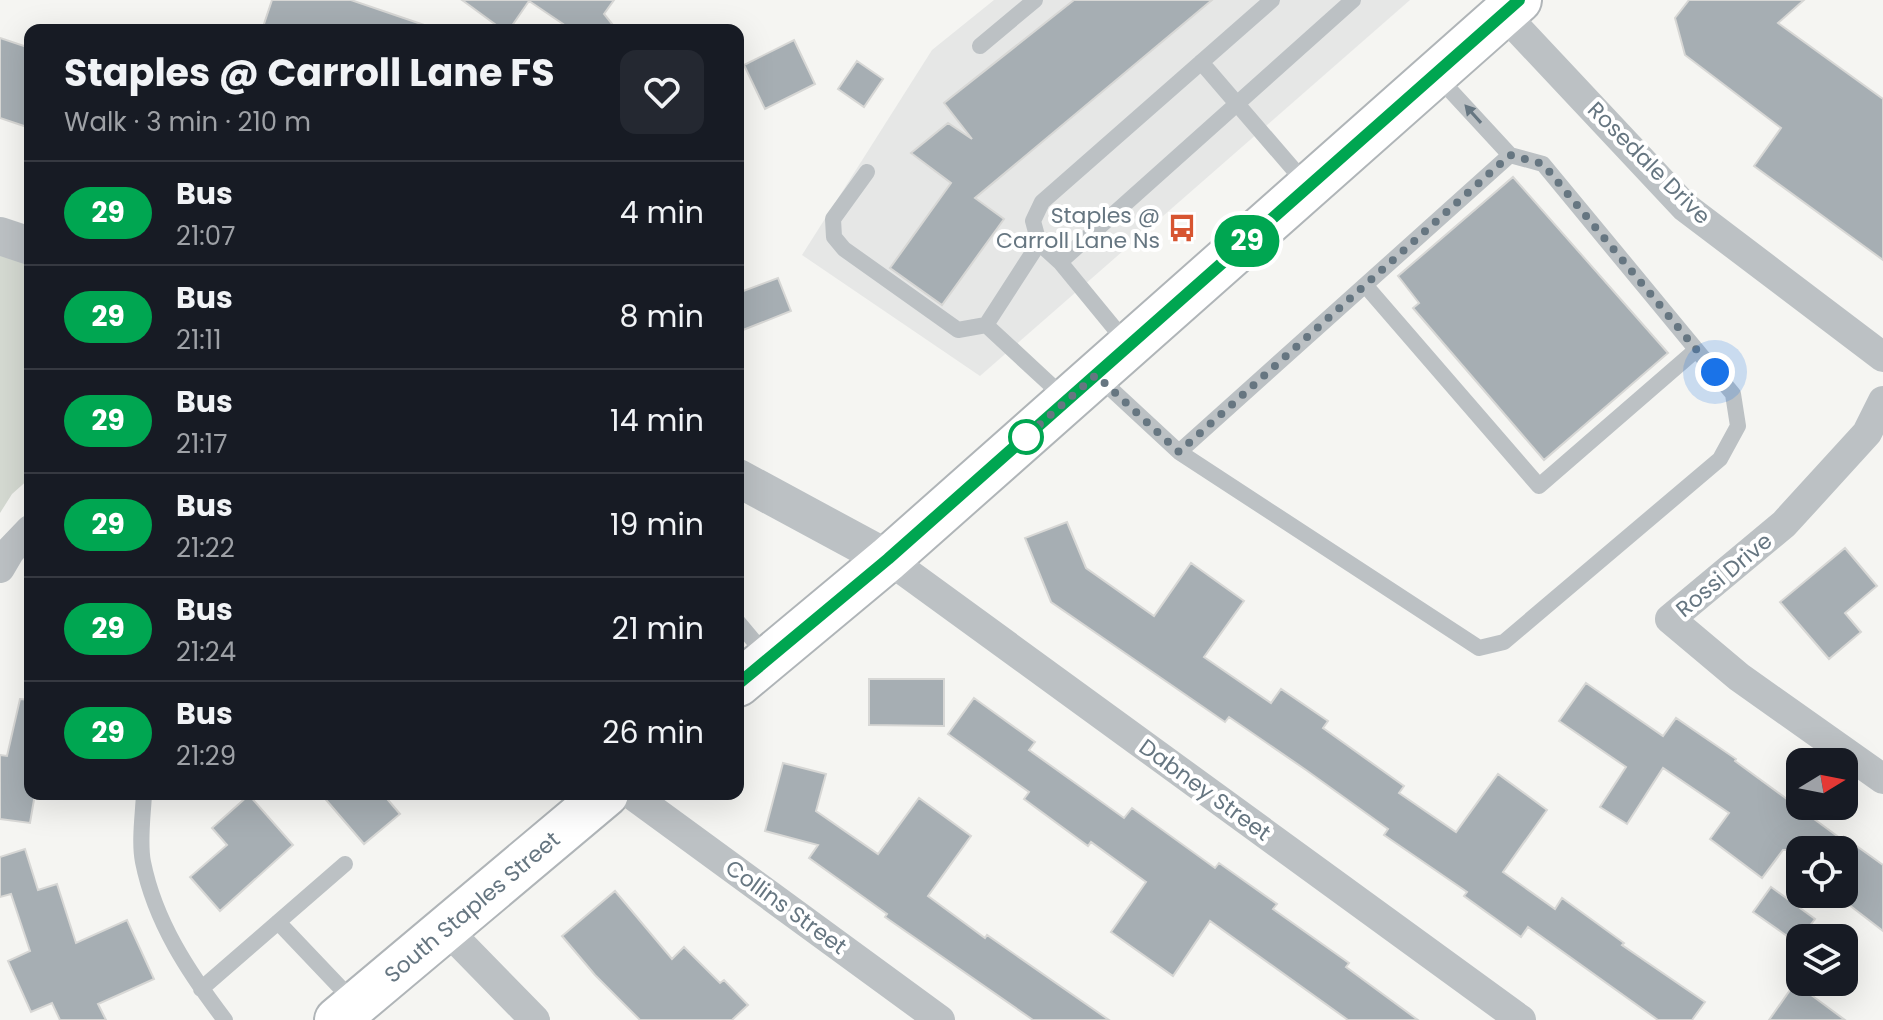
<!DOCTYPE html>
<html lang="en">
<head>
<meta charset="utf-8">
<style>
	body { margin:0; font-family:Poppins,sans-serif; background:#242831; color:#f1f3f6; height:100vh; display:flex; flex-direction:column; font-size:30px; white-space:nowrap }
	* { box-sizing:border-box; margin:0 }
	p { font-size:26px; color:#9ea1a6 }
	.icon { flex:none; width:44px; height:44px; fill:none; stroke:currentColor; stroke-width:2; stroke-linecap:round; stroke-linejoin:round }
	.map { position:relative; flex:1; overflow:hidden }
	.drawer { position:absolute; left:24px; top:24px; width:720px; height:776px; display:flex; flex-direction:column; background:#171b24; border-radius:16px; box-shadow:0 8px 32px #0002 }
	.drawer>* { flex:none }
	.badge { padding:0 16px; border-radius:26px; font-size:28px; line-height:52px }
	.needle { width:52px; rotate:80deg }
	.tools { position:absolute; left:1786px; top:748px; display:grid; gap:16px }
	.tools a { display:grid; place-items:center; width:72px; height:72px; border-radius:16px; background:#171b24; box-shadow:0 8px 32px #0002; font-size:40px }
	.you { position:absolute; width:40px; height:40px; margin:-20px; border:6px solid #fff; border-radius:50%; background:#1a73e8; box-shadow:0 0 0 12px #1a73e833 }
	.map>.badge { position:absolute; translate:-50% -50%; box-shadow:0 0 0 4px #fff }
	.round { display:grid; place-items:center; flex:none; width:84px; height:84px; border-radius:16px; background:#242831 }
	.summary { display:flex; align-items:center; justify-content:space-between; height:136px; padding:0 40px }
	h1 { font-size:38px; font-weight:700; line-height:60px }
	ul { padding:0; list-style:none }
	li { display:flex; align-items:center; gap:24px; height:104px; padding:0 40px; border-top:2px solid #363941 }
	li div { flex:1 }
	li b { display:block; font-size:30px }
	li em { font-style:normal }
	li .badge { min-width:88px; font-weight:700; text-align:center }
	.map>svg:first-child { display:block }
	.built { fill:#e6e7e6 }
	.green { fill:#d5dad2 }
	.building { fill:#a6aeb3; stroke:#d7d7d5; stroke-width:2 }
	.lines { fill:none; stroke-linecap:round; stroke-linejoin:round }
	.primary-casing { stroke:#b0b5b8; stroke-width:48 }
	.service { stroke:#bcc1c4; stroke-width:16 }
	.minor { stroke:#bcc1c4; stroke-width:30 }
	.tertiary { stroke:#bcc1c4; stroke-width:38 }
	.primary { stroke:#fff; stroke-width:44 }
	.oneway { fill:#667681 }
	.line-casing { stroke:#fff; stroke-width:18 }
	.line { stroke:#00a651; stroke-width:12 }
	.walk { stroke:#667681; stroke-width:8; stroke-dasharray:0 14.4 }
	.stop-dot { fill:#fff; stroke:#00a651; stroke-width:4 }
	.labels { text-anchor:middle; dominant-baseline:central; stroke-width:8; stroke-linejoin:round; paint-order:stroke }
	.street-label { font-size:22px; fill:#667681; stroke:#fff }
	.poi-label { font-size:22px; fill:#667681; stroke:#fff; text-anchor:end }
</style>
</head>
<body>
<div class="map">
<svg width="1883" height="1020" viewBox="0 0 1883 1020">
	<rect width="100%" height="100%" fill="#f5f5f2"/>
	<path class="built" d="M994,0H1410L980,376L802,255L932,50Z"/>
	<path class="green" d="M0,248L30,258V478L12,494L0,513Z"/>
	<path class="building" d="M272,0H351L427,26L426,30H262Z
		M462,0H614L604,14L617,30H572L529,1L509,30H503Z
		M1074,0H1212L975,198L1004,219L942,305L890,268L951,183L911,153L948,123L972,139L944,103Z
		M1689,0H1804L1778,23L1883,99V260L1754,166L1781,128L1685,55L1675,18Z
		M0,38L30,48V128L0,118Z
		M794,40L815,84L765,109L744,65Z
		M857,61L883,79L864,107L838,89Z
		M1513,177L1668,353L1544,460L1413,308L1419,303L1398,276Z
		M778,278L791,311L738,332V293Z
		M1067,522L1086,568L1154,616L1191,563L1244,601L1204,657L1271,703L1281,689L1328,721L1323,728L1404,786L1399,793L1456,832L1498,774L1547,810L1503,872L1555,909L1562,898L1624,943L1622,945L1705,1002L1692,1020H1658L1528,927L1521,937L1464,896L1467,892L1384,835L1388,829L1306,770L1229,717L1225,722L1051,602L1025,538Z
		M1845,548L1877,586L1845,613L1861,632L1829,659L1780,602Z
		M869,679H944V726L869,725Z
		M1586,683L1663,736L1676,718L1736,759L1735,761L1844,841V837L1883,865V931L1844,901V850H1783L1762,878L1710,839L1729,813L1663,768L1627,824L1600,807L1626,767L1559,721Z
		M974,698L1035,742L1029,750L1124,818L1132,808L1215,868L1219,863L1277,904L1273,909L1349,963L1346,967L1418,1020H1348L1210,921L1173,976L1111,932L1146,882L1091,842L1088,846L1024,799L1029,792L948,734Z
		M20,699L30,700V794H35L30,823L0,819V755L7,756Z
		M783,763L826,774L816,811L878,854L919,798L971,836L928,896L985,938L987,935L1109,1020H1033L885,917L887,914L809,858L818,845L765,831Z
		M321,794H383L400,814L364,844Z
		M249,795L293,845L220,911L190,877L227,845L212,828Z
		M25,849L38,890L57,884L76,943L127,920L154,979L98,1004L106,1020H60L52,1003L31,1012L8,961L30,951L11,894L0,897V857Z
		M1771,887L1815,919L1797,943L1753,912Z
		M615,891L672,959L684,947L720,983L724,980L748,1005L732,1020H640L595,975L562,936Z
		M1795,983L1845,1020H1769Z"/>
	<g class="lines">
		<defs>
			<g id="primary">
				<path d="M738,684L888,559L1519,0"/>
				<path id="s1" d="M337,1020L606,794"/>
			</g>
		</defs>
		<use href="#primary" class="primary-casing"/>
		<path class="service" d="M980,46L1035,0
			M1201,62L1307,185
			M867,172L833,219L834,237L844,249L958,330L986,325
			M1039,243L986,325L1066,399
			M1060,262L1353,0
			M1365,285L1539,486L1696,350
			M1129,346L1060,262L1039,243L1033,221L1042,202L1272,0
			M1097,376L1179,452L1479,648L1504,642L1720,459L1738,426L1733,394L1543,164L1510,155L1437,76
			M1179,452L1510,155
			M738,622L768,658
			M144,794C143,815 139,842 143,862C155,922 189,973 225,1020
			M278,922L355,1003
			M201,989L345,864"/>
		<path class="minor" d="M1503,13L1685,207L1883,357
			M1883,401L1867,433L1784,524L1670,619L1739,677L1883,779
			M888,559L1521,1020
			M0,568L10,551L30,530
			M631,794L940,1020
			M446,929L535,1020"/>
		<path class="tertiary" d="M0,236L30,246
			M738,478L888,559"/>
		<use href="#primary" class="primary"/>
	</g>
	<defs><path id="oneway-solid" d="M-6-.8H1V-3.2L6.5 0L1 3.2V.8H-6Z" transform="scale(2)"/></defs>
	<use class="oneway" href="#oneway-solid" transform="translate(1473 114) rotate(-132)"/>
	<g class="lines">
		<defs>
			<path id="line" d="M738,684L888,559L1519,0"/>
		</defs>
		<use href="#line" class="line-casing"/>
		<use href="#line" class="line"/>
		<path class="walk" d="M1026,437L1022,440L1096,375L1179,452L1510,155L1543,164L1715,372"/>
	</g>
	<defs>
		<symbol id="bus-bare" viewBox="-9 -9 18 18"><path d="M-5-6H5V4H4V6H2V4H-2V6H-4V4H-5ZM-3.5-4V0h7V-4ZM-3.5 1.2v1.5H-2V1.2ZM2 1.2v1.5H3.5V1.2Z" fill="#d75531" stroke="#fff" stroke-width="2.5" paint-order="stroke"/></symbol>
	</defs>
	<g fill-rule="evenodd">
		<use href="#bus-bare" x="1162" y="208" width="40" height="40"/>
	</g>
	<circle class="stop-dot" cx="1026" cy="437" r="16"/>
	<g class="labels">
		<g class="street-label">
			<text transform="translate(1649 163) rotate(45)">Rosedale Drive</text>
			<text transform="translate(1724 575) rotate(-40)">Rossi Drive</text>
			<text transform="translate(1205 790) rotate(36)">Dabney Street</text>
			<text stroke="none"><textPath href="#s1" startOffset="176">South Staples Street</textPath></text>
			<text transform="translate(786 907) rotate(36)">Collins Street</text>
		</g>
		<g class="poi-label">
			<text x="1160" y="215">Staples @<tspan x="1160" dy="25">Carroll Lane Ns</tspan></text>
		</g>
	</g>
</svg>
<div class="tools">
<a><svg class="needle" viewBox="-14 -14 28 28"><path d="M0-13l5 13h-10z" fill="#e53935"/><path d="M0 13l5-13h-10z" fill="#9ea1a6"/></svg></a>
<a><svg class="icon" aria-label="locate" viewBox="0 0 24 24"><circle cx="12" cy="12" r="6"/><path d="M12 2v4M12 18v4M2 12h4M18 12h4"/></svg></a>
<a><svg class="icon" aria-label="layers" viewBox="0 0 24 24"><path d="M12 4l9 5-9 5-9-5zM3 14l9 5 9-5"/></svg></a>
</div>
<div class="you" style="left:1715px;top:372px"></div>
<b class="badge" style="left:1247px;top:241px;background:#00a651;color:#fff">29</b>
<section class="drawer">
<div class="summary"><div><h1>Staples @ Carroll Lane FS</h1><p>Walk · 3 min · 210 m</p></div><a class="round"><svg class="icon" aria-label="heart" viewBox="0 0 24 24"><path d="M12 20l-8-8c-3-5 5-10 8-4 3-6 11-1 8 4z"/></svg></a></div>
<ul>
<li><span class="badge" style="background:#00a651;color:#fff">29</span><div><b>Bus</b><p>21:07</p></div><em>4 min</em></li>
<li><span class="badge" style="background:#00a651;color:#fff">29</span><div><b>Bus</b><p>21:11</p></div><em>8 min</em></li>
<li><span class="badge" style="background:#00a651;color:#fff">29</span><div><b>Bus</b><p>21:17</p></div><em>14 min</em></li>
<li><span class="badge" style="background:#00a651;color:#fff">29</span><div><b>Bus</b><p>21:22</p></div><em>19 min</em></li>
<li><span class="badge" style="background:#00a651;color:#fff">29</span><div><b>Bus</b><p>21:24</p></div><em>21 min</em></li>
<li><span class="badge" style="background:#00a651;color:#fff">29</span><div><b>Bus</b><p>21:29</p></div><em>26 min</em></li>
</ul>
</section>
</div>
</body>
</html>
